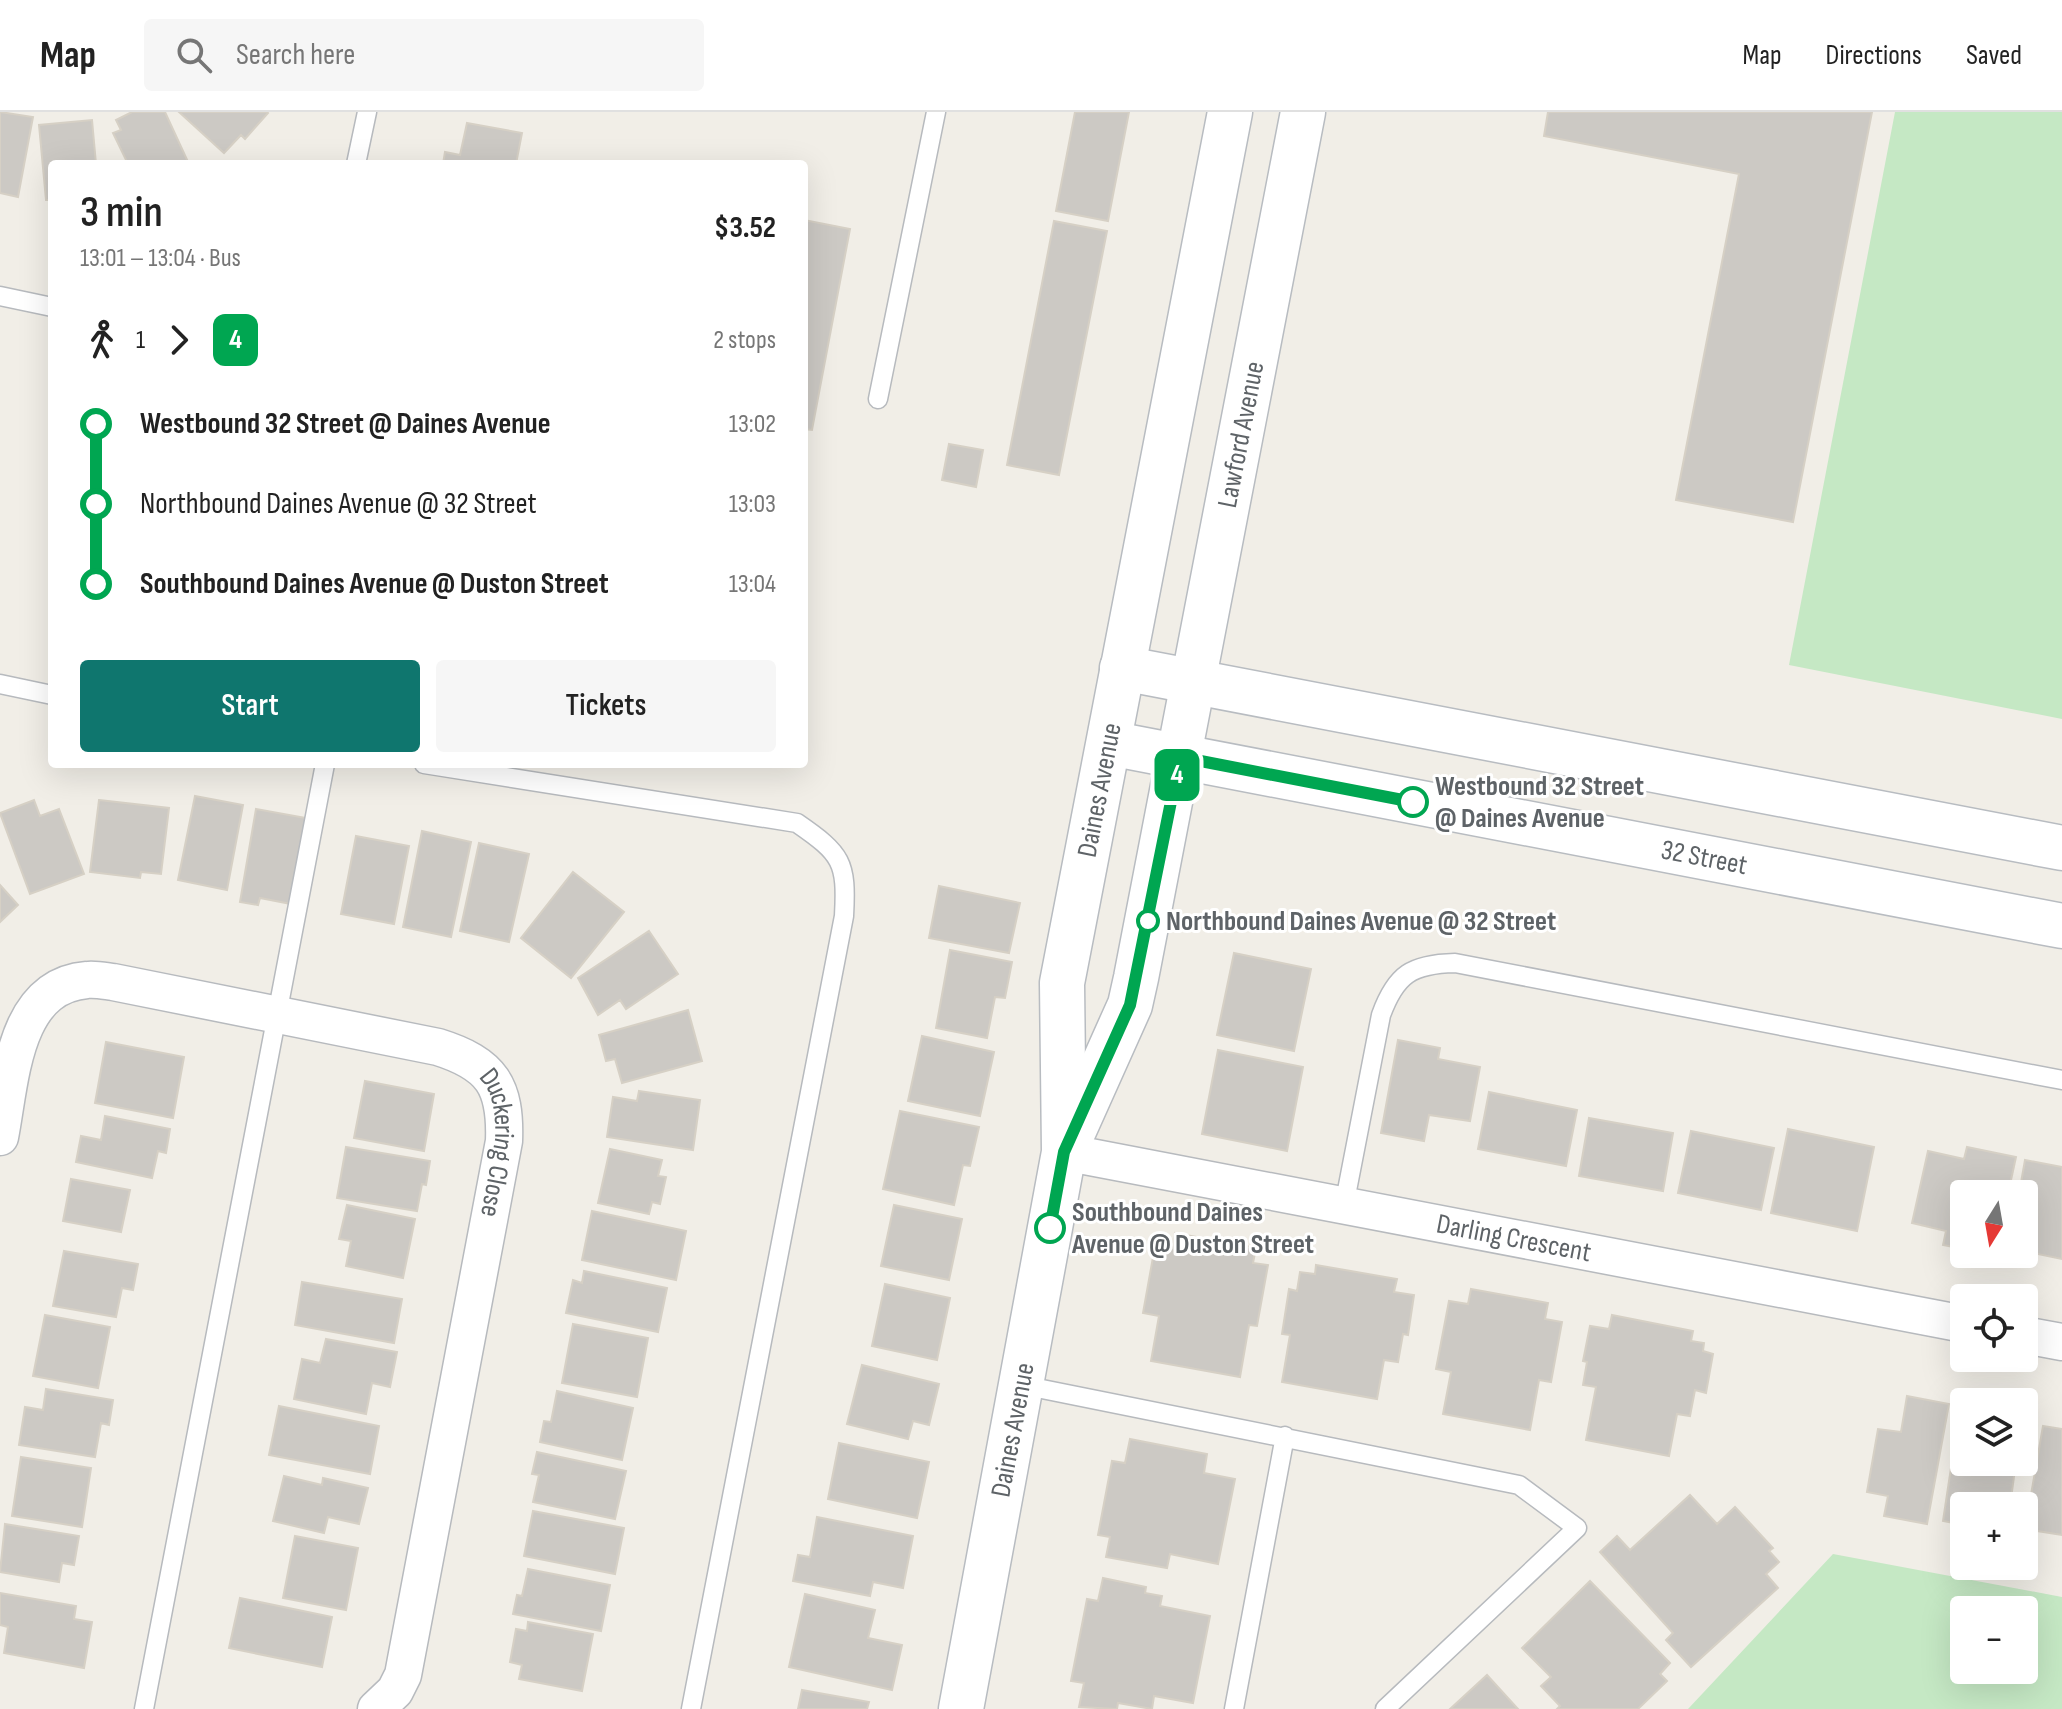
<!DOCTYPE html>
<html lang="en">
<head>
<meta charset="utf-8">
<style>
	body { margin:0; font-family:"Sofia Sans Condensed",sans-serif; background:#f6f6f6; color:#222; height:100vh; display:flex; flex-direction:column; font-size:30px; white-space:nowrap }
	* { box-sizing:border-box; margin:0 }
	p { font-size:26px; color:#767676 }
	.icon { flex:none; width:44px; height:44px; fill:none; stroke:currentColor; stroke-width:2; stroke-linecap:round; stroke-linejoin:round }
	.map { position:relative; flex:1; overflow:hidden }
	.drawer { position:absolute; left:48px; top:48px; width:760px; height:608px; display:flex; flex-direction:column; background:#fff; border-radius:8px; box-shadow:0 8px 32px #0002 }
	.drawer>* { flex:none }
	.badge { padding:0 16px; border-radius:12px; font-size:28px; line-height:52px }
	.needle { width:52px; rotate:191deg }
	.controls { position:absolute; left:1950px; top:1068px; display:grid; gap:16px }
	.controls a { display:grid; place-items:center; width:88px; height:88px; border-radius:8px; background:#fff; box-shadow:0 8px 32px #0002; font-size:40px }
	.map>.badge { position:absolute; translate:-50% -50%; box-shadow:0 0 0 4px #fff }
	.legs { display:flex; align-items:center; gap:12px; height:88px; padding:0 32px; font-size:26px }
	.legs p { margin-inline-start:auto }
	.head { display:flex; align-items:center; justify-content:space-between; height:136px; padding:0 32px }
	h1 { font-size:44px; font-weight:600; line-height:60px }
	.cta { display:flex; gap:16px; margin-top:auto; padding:16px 32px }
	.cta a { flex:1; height:92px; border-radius:8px; background:#0f766e; color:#fff; font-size:32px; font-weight:600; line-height:92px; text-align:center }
	.cta a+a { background:#f6f6f6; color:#222 }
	ul { padding:0 32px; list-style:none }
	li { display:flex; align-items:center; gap:28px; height:80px; font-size:30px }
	li i { display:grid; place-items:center; width:12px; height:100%; margin:0 10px; background:currentColor }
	li i::after { content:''; width:20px; height:20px; margin:-10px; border:6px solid; border-radius:50%; background:#fff }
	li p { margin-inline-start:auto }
	li:first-child i { background:linear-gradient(#0000 50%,currentColor 0) }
	li:last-child i { background:linear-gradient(currentColor 50%,#0000 0) }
	header { display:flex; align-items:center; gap:48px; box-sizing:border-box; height:112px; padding:0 40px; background:#fff; border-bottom:2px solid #e0e0e0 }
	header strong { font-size:38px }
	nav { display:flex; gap:44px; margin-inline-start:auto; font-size:28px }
	.search { width:560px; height:72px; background:#f6f6f6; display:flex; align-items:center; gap:20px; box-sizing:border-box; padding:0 28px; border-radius:8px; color:#767676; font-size:30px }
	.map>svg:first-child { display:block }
	.green { fill:#c5e8c4; fill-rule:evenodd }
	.building { fill:#ccc9c4; stroke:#d6d0c5; stroke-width:2 }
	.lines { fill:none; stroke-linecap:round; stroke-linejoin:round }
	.lane-casing { stroke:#b7babe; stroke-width:21 }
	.street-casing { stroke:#b7babe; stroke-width:39 }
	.secondary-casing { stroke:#b8bcc1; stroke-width:47 }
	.lane { stroke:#fff; stroke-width:18 }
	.street { stroke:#fff; stroke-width:36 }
	.secondary { stroke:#fff; stroke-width:44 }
	.line-1-casing { stroke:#fff; stroke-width:18 }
	.line-1 { stroke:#00a651; stroke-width:12 }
	.stop-1-dot { fill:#fff; stroke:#00a651; stroke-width:4 }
	.labels { text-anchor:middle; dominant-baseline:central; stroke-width:6; stroke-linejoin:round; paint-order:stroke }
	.street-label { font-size:28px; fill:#5e6367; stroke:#fff }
	.stop-label { font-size:28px; font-weight:bold; fill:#5e6367; stroke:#fff; text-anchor:start }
</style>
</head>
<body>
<header>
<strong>Map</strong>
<div class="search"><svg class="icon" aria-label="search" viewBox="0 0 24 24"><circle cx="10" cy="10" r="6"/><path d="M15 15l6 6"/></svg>Search here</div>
<nav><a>Map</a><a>Directions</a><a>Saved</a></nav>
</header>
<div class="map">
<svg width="2062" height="1597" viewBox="0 0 2062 1597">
	<rect width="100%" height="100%" fill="#f1eee7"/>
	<path class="green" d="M1895,0H2062V607L1789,553Z
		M1833,1442L2062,1485V1597H1688ZM1964,1498H2024V1558H1964Z"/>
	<path class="building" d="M0,0L33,5L18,85L0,81Z
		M132,0H165L189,52H128L113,21L121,18L116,8Z
		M179,0H267L268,1L245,27L241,23L224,41Z
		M1075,0H1129L1108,109L1056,99Z
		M1548,0H1872L1793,410L1676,388L1739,62L1544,24Z
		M92,8L96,52H52V88H46L39,13Z
		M467,11L522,21L516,52H443L445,40L460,43Z
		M804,108L850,117L812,318L804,317Z
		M1054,109L1107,119L1059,363L1007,353Z
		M949,332L983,338L976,375L942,368Z
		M195,684L243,693L227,778L178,768Z
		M34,688L40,704L59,697L84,762L30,782L0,701Z
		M99,688L169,696L161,762L141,760L140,766L90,760Z
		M256,697L306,706L291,792L260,786L258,793L240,790Z
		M422,719L471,730L451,825L403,815Z
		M356,724L409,734L394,812L341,802Z
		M479,731L529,742L509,830L460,819Z
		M573,760L624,800L571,866L521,826Z
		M0,773L18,793L0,810Z
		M939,774L1020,791L1009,841L929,826Z
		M649,819L678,862L626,897L620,888L598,903L578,866Z
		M950,838L1012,850L1005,886L995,885L987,926L936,916Z
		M1234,841L1311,857L1294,939L1217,923Z
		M688,898L702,949L622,971L615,947L606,949L599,923Z
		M922,924L994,940L980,1004L908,989Z
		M1398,928L1440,936L1438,947L1480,955L1470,1009L1429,1003L1424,1029L1381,1021Z
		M106,930L184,945L173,1006L95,991Z
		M1218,938L1303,955L1287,1039L1202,1022Z
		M365,969L434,982L424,1039L354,1026Z
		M639,979L700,988L693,1038L607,1025L613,985L637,989Z
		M1489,980L1577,998L1566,1054L1478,1037Z
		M900,999L979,1015L970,1054L963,1053L954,1093L883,1077Z
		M105,1004L170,1017L166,1041L158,1039L152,1066L76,1050L81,1024L101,1028Z
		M1589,1006L1673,1021L1663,1079L1579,1064Z
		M1788,1017L1874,1035L1857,1119L1771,1101Z
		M1691,1019L1774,1036L1761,1098L1678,1081Z
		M346,1035L430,1049L426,1073L422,1072L417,1099L337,1086Z
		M1967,1035L2016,1045L2008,1082H1964V1137L1943,1133L1946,1119L1912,1111L1928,1039L1964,1047Z
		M610,1037L662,1048L658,1064L666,1065L660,1092L652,1090L649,1102L598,1091Z
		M2025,1048L2062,1055V1147L2024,1139V1082H2019Z
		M71,1067L130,1078L121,1120L63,1109Z
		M347,1093L415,1107L403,1166L346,1154L351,1129L339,1127Z
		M894,1093L962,1107L949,1168L881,1154Z
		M592,1099L686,1119L676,1168L582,1148Z
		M1175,1121L1256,1136L1253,1151L1268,1153L1257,1214L1249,1213L1240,1265L1151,1249L1159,1204L1143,1201L1155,1134L1172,1136Z
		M64,1139L138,1152L133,1178L122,1176L116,1205L53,1194Z
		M1316,1153L1397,1167L1394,1180L1414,1183L1408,1223L1403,1222L1398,1250L1384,1248L1377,1287L1282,1270L1290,1223L1282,1222L1289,1177L1297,1179L1300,1160L1315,1162Z
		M584,1159L667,1176L658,1220L566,1201L573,1168L582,1171Z
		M302,1170L402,1187L394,1231L295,1213Z
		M885,1172L950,1186L937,1248L872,1234Z
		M1471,1177L1548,1191L1545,1207L1562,1210L1551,1270L1539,1268L1530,1318L1443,1302L1451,1260L1436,1257L1449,1189L1468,1192Z
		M45,1203L110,1215L98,1276L33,1264Z
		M1612,1203L1693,1219L1691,1229L1704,1231L1703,1239L1713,1242L1706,1281L1695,1278L1690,1304L1677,1302L1669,1344L1586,1328L1596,1275L1583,1273L1587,1250L1583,1249L1590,1214L1609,1217Z
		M573,1212L648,1226L637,1285L562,1271Z
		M326,1227L397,1240L390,1275L372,1271L366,1302L294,1287L302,1247L320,1251Z
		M862,1253L939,1272L929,1313L913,1309L908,1327L847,1312Z
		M46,1277L113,1288L109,1313L101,1311L95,1345L19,1333L25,1295L43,1298Z
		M557,1279L633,1296L622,1348L540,1330L544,1309L551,1310Z
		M1907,1284L1949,1292L1927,1412L1884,1404L1888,1384L1867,1380L1878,1317L1901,1320Z
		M279,1294L379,1314L370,1362L269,1343Z
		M1960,1296L1964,1297V1350H2016L2010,1394H1964V1413L1943,1409Z
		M2043,1314L2062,1317V1423L2025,1417Z
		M1130,1327L1207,1342L1204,1361L1235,1367L1218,1452L1170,1442L1167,1456L1106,1445L1110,1425L1098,1423L1112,1349L1125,1351Z
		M839,1331L929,1350L917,1406L828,1387Z
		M537,1340L626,1359L615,1407L533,1390L539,1363L532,1362Z
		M21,1345L91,1356L82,1415L12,1404Z
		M284,1364L322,1373L323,1366L368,1376L359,1412L328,1405L324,1421L273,1409Z
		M1690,1383L1717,1412L1735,1395L1773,1436L1769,1439L1779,1450L1766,1462L1778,1476L1691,1555L1666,1528L1673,1521L1600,1440L1617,1424L1630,1438Z
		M533,1399L624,1416L615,1462L524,1444Z
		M817,1405L913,1424L903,1476L873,1470L870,1484L793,1469L798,1443L810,1445Z
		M5,1412L79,1424L74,1453L62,1451L59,1470L0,1460Z
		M295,1424L358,1436L346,1498L283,1486Z
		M528,1457L610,1473L601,1519L513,1502L517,1483L522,1484Z
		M1103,1466L1146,1475L1145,1481L1162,1484L1160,1494L1210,1504L1193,1591L1154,1584L1152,1597L1118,1591L1117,1597L1079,1595L1084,1571L1071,1569L1087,1487L1098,1489Z
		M1590,1469L1670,1551L1660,1562L1667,1569L1638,1597H1557L1560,1594L1541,1574L1551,1565L1522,1536Z
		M0,1481L76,1494L74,1507L92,1510L84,1556L4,1541L8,1515L0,1513Z
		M805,1482L875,1498L868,1526L902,1533L892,1578L789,1555Z
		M240,1486L332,1505L322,1555L229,1536Z
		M528,1510L593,1522L582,1579L519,1567L522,1553L510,1550L516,1517L527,1519Z
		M1487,1563L1518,1597H1450Z
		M802,1578L869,1590L867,1597H798Z"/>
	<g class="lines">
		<defs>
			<path id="lane" d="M356,52L367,0
				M0,184L52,195
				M878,287L936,0
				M0,572L52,583
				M424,652L797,711C842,742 847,750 844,804L691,1597
				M1344,1094L1381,903C1396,862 1412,852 1455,851L2062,968
				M1022,1273L1519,1373L1577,1416L1385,1597
				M144,1597L325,652
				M1234,1597L1285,1324"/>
			<g id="street">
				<path id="s1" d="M0,1025C11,969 13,874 87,868C95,867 105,869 113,870L438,935C492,952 506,974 504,1029L403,1563L395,1579L376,1597"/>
				<path id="s2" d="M1064,1040L1964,1212"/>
				<path d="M2024,1223L2062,1230"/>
			</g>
			<g id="secondary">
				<path d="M1122,556L2062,736"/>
				<path id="s3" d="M1109,631L2062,814"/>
				<path id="s4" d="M1070,1027L1130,893L1136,866L1303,0"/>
				<path id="s5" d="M961,1597L1064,1040L1062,871L1230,0"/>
			</g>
		</defs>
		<use href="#lane" class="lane-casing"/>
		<use href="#street" class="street-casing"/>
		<use href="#secondary" class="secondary-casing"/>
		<use href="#lane" class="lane"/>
		<use href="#street" class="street"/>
		<use href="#secondary" class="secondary"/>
	</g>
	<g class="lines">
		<defs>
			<path id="line-1" d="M1050,1116L1064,1040L1130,893L1180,645L1413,690"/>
		</defs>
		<use href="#line-1" class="line-1-casing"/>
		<use href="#line-1" class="line-1"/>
	</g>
	<g class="stop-1-dot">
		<circle cx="1413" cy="690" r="14"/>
		<circle cx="1148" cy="809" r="10"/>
		<circle cx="1050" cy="1116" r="14"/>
	</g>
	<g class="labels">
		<g class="street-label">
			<text stroke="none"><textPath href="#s4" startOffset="728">Lawford Avenue</textPath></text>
			<text stroke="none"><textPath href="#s5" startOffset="932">Daines Avenue</textPath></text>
			<text stroke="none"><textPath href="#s3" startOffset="606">32 Street</textPath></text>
			<text stroke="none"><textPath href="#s1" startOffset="682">Duckering Close</textPath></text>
			<text stroke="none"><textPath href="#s2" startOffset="458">Darling Crescent</textPath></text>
			<text stroke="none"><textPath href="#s5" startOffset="284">Daines Avenue</textPath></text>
		</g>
		<g class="stop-label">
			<text x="1435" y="674">Westbound 32 Street<tspan x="1435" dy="32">@ Daines Avenue</tspan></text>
			<text x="1166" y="809">Northbound Daines Avenue @ 32 Street</text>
			<text x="1072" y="1100">Southbound Daines<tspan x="1072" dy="32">Avenue @ Duston Street</tspan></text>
		</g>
	</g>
</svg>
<div class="controls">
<a><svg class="needle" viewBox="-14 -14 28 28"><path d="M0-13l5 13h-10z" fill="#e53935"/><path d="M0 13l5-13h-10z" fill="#767676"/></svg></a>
<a><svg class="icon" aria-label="locate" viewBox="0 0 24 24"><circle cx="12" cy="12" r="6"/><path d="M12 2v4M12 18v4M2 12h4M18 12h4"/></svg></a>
<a><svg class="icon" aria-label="layers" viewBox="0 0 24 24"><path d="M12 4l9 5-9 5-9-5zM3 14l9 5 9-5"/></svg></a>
<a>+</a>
<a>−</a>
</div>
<b class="badge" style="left:1177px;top:663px;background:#00a651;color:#fff">4</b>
<section class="drawer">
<div class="head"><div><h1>3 min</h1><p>13:01 – 13:04 · Bus</p></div><b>$3.52</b></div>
<div class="legs"><svg class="icon" aria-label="walk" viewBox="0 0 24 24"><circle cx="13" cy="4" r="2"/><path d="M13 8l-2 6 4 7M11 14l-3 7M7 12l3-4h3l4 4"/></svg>1<svg class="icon" aria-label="forward" viewBox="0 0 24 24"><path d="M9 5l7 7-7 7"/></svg><b class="badge" style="background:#00a651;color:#fff">4</b><p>2 stops</p></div>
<ul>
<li><i style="color:#00a651"></i><b>Westbound 32 Street @ Daines Avenue</b><p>13:02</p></li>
<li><i style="color:#00a651"></i><span>Northbound Daines Avenue @ 32 Street</span><p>13:03</p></li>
<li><i style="color:#00a651"></i><b>Southbound Daines Avenue @ Duston Street</b><p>13:04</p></li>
</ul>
<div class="cta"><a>Start</a><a>Tickets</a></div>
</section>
</div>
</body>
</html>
